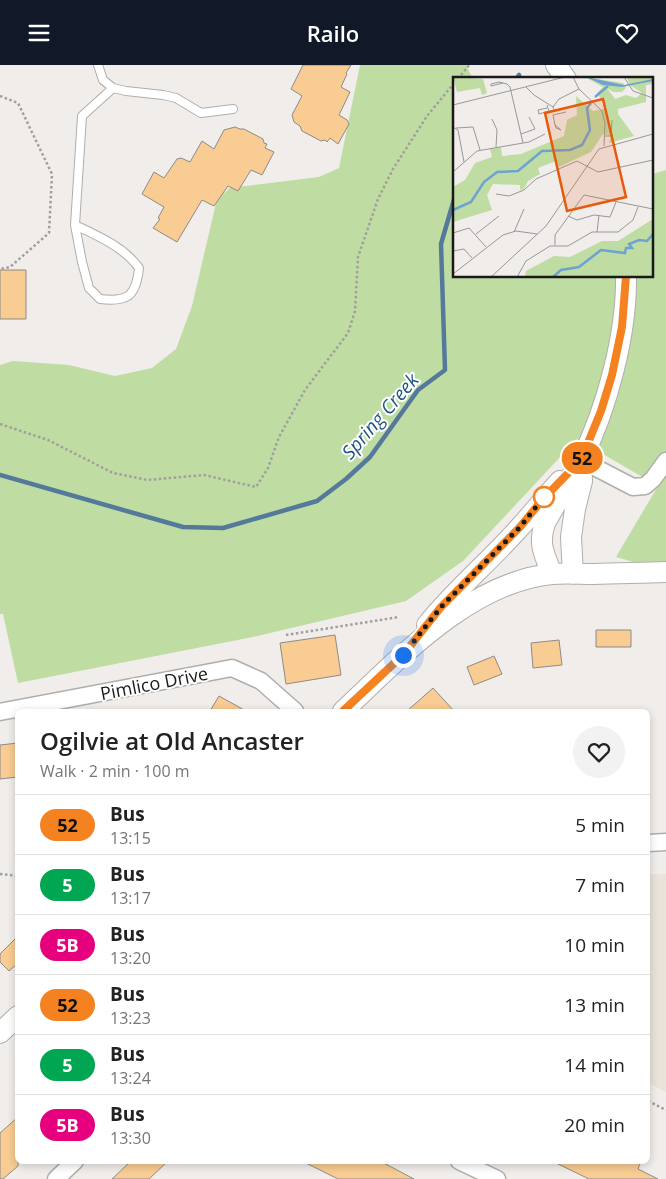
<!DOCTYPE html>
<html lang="en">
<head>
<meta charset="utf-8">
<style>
	body { margin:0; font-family:"Open Sans",sans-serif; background:#f2f2f2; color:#222; height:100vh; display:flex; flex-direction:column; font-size:19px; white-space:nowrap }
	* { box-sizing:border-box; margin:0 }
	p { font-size:16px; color:#767676 }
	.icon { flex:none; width:28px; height:28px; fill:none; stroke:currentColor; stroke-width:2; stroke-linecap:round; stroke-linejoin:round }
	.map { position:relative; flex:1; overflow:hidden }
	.panel { position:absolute; left:15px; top:644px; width:635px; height:455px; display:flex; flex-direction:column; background:#fff; border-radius:8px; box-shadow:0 2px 8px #0003 }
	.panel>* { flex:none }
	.badge { padding:0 10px; border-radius:16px; font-size:18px; line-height:32px }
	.you { position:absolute; width:25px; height:25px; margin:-12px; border:4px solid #fff; border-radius:50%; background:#1a73e8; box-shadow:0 0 0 8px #1a73e833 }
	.map>.badge { position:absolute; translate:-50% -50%; box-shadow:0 0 0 2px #fff }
	.round { display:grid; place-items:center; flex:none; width:52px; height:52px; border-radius:26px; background:#f2f2f2 }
	.head { display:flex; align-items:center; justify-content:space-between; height:85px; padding:0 25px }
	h1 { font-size:24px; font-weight:600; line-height:38px }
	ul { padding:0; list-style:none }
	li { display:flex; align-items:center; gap:15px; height:60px; padding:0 25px; border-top:1px solid #e0e0e0 }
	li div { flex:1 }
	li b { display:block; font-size:19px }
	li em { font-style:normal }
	li .badge { min-width:55px; font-weight:700; text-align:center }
	header { display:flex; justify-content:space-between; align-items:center; height:65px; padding:0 25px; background:#111827; color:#fff; font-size:22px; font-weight:600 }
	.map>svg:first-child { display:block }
	.built { fill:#eae3da }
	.green { fill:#bfdca3 }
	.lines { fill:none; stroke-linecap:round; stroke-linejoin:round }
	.stream { stroke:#55799a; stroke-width:4.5 }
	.building { fill:#f8cc92; stroke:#8d8b89 }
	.service-casing { stroke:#b0aeab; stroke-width:10 }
	.minor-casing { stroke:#b0aeab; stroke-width:19 }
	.tertiary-casing { stroke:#b0aeab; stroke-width:22 }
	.path { stroke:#a19f9e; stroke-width:2.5; stroke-dasharray:2.5 2.5; stroke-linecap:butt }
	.service { stroke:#fff; stroke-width:8 }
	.minor { stroke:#fff; stroke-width:16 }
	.tertiary { stroke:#fff; stroke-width:20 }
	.line-casing { stroke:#fff; stroke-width:11 }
	.line { stroke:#f58220; stroke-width:8 }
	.walk { stroke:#191918; stroke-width:5; stroke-dasharray:0 9 }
	.stop-dot { fill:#fff; stroke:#f58220; stroke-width:2.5 }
	.labels { text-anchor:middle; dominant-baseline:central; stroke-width:4; stroke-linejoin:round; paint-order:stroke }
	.street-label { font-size:18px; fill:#191918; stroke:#fff }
	.water-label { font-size:19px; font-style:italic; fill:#1e5483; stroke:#fff }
	.inset-river { fill:none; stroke:#6fa2d1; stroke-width:2.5 }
	.inset-road { fill:none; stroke:#9a9897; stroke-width:1 }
	.view { fill:#e8590c; fill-opacity:0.15; stroke:#e8590c; stroke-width:2.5 }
	.inset-edge { fill:none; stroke:#191918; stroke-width:2.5 }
</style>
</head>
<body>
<header><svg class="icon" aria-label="menu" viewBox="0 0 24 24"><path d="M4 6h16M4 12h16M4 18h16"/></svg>Railo<svg class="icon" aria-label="heart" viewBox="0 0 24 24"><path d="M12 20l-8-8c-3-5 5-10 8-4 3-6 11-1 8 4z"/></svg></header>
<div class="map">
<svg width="666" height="1114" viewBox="0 0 666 1114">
	<rect width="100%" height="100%" fill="#f0edeb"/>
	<path class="built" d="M648,809H666V1027L648,1018Z"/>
	<path class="green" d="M360,0H466L473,14H455V211H652V109L666,105V500L651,502L616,492L658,421L577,374L463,496L406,536L253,572L18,618L3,549H0V300L13,296L69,300L115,311L152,303L176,284L192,241L217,134L230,123L319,112L339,103Z"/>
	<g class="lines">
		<path class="stream" d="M516,14L519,10
			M0,410L183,462L223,463L317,436L346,414L370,392L418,325L445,305L441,179L455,131"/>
	</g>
	<path class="building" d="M303,0H351L346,8L347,9L341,22L350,27L339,50L347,55L349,59L338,79L330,73L327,77L325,75L321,76L302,66L300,61L294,57L292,50L302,31L291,24Z
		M235,62L240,64H244L263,74L264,78L267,79L265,83L274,87L262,110L251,105L238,126L228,121L214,141L202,135L177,177L153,163L160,154L158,153L164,142L142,129L154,107L164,113L177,94L181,93L190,97L202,76L214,84L224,65Z
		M0,205H26V254H0Z
		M596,565H631V582H596Z
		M335,570L341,610L286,619L280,578Z
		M559,575L562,600L533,603L531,578Z
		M494,591L502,609L474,620L467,602Z
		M433,623L454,646H407Z
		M219,631L246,646H210Z
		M18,678V712L0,714V680Z
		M18,871V898L9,906L0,897V889Z
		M18,1052V1101L3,1114H0V1068Z
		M131,1096H168L149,1114H112Z
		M302,1096H380L414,1114H338Z
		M552,1096H641L638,1104L658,1114H589Z"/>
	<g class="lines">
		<defs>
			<path id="service" d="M98,0L103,15L113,23
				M75,160C98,171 124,182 139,203C136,232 127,237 100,234L89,223L82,197L75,160L82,51L113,23L126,26L163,30L176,33L201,48L233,44"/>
			<path id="minor" d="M581,395L633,422L645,421L653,414L666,396
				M0,647L232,603L261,616L295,646
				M648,778L666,777
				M459,1096L497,1114
				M56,1114L75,1096"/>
			<path id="tertiary" d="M556,0L566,14
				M552,509C544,489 538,479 545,458C557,437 569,416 581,395C607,344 627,268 626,211
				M573,509L571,472L575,444L582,416L581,399
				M427,560C455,525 490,496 520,462C534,447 546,431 560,416
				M343,646C400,593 470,517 552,509C566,508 580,509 594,509C618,508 642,508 666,507
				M0,968L18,951"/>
		</defs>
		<use href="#service" class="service-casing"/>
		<use href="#minor" class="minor-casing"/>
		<use href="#tertiary" class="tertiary-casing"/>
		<path class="path" d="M458,14L469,0
			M0,31L18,38L52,109L49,168L10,202L0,204
			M0,359L48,375L113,408L147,415L204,410L256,422L268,403L279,372L305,325L348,268L355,246L358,192L378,134L393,104L427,51L455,17
			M286,570L399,552
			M0,809L18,811
			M648,1036L666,1045"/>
		<use href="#service" class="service"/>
		<use href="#minor" class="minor"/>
		<use href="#tertiary" class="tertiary"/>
	</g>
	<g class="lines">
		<defs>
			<path id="line" d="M343,646L403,590L441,542L520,462L543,434L581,395L601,346L612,310L622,262L626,211"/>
		</defs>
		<use href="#line" class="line-casing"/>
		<use href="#line" class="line"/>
		<path class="walk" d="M403,590L441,542L520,462L544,432"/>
	</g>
	<circle class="stop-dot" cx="544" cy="432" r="10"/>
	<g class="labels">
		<g class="street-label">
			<text transform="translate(154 618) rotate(-11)">Pimlico Drive</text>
		</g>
		<g class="water-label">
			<text transform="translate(380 351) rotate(-49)">Spring Creek</text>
		</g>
	</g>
	<g transform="translate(453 12)">
		<rect width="200" height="200" fill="#f0edeb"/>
		<path d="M0,0L30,2L34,16L29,18L27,11L4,15ZM132,0L170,6L173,11L169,15H160L154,11L162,22L173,18L183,21L189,16L177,8L174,1L200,0V7L193,8V25L165,32V37L181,59L156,66L158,59L150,57L138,75L106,90L103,84L85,91L87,97L75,104L71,112L67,113V108L40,107L34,118L39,133L0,145V110L12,103L22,86L39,80L37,72L48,70L49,79L68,77L111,59L114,43L124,38L123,19L140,34L154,31L144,16L150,10ZM200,142V200H72L73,194L101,179L117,180L149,164H165Z" fill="#bfdca3"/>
		<path d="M133,0L171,8L200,2V4L169,10L150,8Z" fill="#6fa2d1"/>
		<path class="inset-river" d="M142,20L155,9M0,133L18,125L31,105L44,95L65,94L89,74L117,73L129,68L137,53L134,31L138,26M100,200L108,193L126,190L148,173L172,176L173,171H179L176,167L186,163L194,164L200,157"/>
		<path class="inset-road" d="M120,0L126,12L149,34L152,46L151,69M171,0L180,14L200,21M50,6L38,9V7L46,5L54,7L57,10L70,66M73,10L81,18L100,30M0,28L112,0M94,31L85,33L86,37L96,34L94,28M102,35L100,30L106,22L126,12M39,42L44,53L43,70M102,48L108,53L103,51L102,48L100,38L113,35M0,50L5,53L11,85M3,51L20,50L27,73M68,57L82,52L76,40M151,59H158L159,43M0,95L24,74L76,65L92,57M43,117L56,119L71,113L83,102L124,84L145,95L200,83M115,139L124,143L141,138L157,140L163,125M61,155L71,132M144,155L146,138M0,156L16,151L33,170M23,157L46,139M102,168V158L131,118L200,132M0,174L11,172L19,181M0,197L50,158L63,154L84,157M38,200L93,149L146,72L200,57M64,200L73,184L97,169H115L139,155H165L180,143L185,130"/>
		<path class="view" d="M150,22L173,120L114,134L92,36Z"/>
		<rect width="200" height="200" class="inset-edge"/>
	</g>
</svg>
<div class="you" style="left:403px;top:590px"></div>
<b class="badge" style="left:582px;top:393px;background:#f58220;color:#111">52</b>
<section class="panel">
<div class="head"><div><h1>Ogilvie at Old Ancaster</h1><p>Walk · 2 min · 100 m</p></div><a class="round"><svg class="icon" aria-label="heart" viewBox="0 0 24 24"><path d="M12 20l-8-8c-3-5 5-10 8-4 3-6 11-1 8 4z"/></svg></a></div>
<ul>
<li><span class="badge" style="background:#f58220;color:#111">52</span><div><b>Bus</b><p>13:15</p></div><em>5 min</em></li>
<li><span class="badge" style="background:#00a651;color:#fff">5</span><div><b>Bus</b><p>13:17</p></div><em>7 min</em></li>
<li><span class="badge" style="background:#e6007e;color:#fff">5B</span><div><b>Bus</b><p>13:20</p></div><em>10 min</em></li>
<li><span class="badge" style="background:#f58220;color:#111">52</span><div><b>Bus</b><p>13:23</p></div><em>13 min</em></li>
<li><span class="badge" style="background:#00a651;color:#fff">5</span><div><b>Bus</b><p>13:24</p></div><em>14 min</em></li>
<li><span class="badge" style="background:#e6007e;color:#fff">5B</span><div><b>Bus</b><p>13:30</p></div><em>20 min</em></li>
</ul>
</section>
</div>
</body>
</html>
